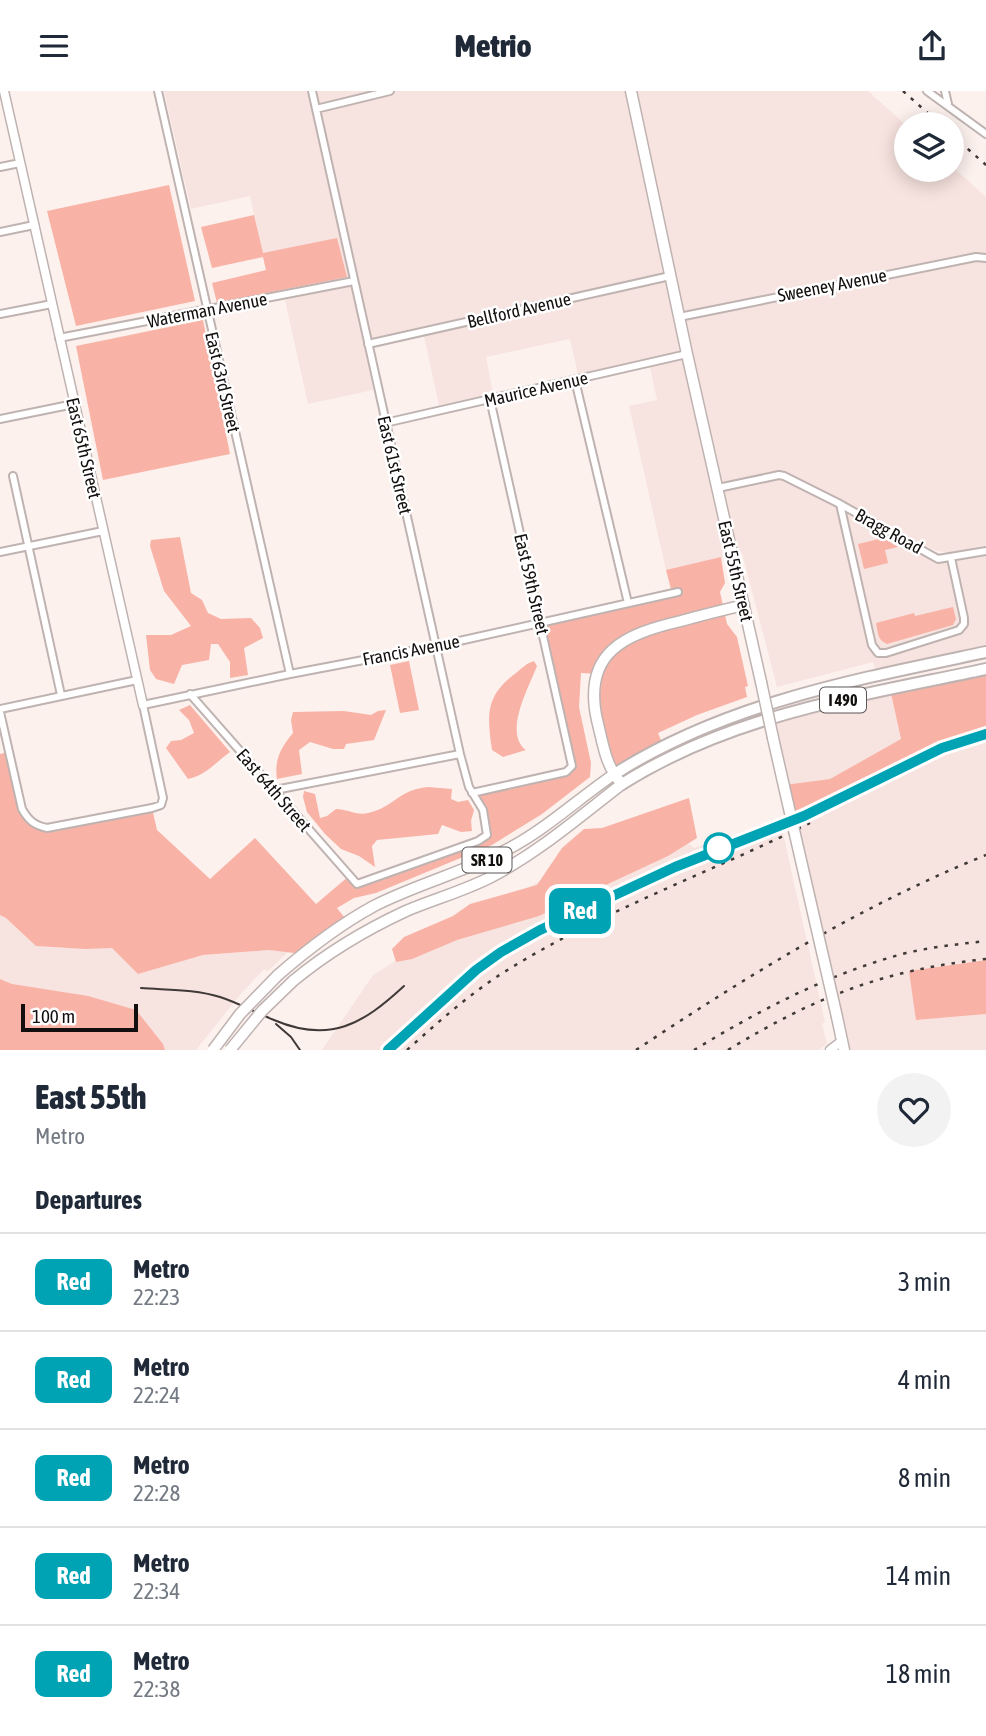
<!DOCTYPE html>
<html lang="en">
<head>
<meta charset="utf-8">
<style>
	body { margin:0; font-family:"Asap Condensed",sans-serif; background:#f2f2f3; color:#1f2937; height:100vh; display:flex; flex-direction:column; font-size:26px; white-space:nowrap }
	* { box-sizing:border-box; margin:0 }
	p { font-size:23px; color:#747a83 }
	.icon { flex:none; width:38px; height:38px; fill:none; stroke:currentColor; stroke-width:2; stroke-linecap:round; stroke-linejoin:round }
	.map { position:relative; height:959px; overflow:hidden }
	.details { display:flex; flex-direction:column; background:#fff; flex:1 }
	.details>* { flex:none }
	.badge { padding:0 14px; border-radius:10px; font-size:24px; line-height:46px }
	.fabs { position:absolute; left:894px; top:21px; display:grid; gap:14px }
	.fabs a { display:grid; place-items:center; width:70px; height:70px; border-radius:50%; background:#fff; box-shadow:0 4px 18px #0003; font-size:35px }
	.scale { position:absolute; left:21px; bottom:18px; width:117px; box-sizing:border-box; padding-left:7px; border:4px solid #130f0e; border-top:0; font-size:19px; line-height:24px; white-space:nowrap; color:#130f0e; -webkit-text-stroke:5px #fff; paint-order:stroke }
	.map>.badge { position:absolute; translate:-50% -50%; box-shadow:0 0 0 4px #fff }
	h2 { padding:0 35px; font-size:26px; line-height:63px }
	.round { display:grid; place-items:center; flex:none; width:74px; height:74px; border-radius:37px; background:#f2f2f3 }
	.summary { display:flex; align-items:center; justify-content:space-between; height:119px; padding:0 35px }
	h1 { font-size:33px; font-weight:800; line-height:52px }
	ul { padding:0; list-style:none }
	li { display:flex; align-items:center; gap:21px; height:98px; padding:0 35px; border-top:2px solid #e0e1e3 }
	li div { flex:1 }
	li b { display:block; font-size:26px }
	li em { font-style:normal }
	li .badge { min-width:77px; font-weight:700; text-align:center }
	header { display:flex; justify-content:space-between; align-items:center; height:91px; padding:0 35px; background:#fff; font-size:32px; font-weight:800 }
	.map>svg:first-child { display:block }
	.built { fill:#f7e3df }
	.green { fill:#f9b2a6 }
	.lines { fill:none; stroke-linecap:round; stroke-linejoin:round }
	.minor-casing { stroke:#bfb3b1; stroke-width:10 }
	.tertiary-casing { stroke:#bfb3b1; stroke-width:11 }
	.primary-casing { stroke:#bfb3b1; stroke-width:13 }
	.motorway-casing { stroke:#bfb3b1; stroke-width:14 }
	.minor { stroke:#fff; stroke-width:6 }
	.tertiary { stroke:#fff; stroke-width:8 }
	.primary { stroke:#fff; stroke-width:10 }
	.motorway { stroke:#fff; stroke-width:10 }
	.tram { stroke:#3f3938; stroke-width:2 }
	.rail { stroke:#3f3938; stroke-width:2.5; stroke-dasharray:3.5 7; stroke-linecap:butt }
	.primary-bridge-casing { stroke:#bfb3b1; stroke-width:13; stroke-linecap:butt }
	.primary-bridge { stroke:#fff; stroke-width:10 }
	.line-casing { stroke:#fff; stroke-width:16 }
	.line { stroke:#00a3b4; stroke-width:10 }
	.stop-dot { fill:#fff; stroke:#00a3b4; stroke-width:3.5 }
	.labels { text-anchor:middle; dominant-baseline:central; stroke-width:5; stroke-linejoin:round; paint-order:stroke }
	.shield { fill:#fff; stroke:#5a5756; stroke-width:2 }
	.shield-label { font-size:16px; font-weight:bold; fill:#130f0e }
	.street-label { font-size:18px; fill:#130f0e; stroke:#fff }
</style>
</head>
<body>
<header><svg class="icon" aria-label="menu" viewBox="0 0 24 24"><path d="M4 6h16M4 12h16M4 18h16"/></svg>Metrio<svg class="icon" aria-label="share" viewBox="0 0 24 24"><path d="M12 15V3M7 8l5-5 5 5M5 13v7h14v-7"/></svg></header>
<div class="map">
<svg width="986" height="959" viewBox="0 0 986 959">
	<rect width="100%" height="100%" fill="#fdf1ee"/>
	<path class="built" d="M164,0H868L906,34V79H952V75L986,106V454L948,462L934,459L835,407L836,411L938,468L986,460V555L928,573L877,585L873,571L777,596L742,462L666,479L629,315L657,309L648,267L578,283L570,248L486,266L493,302L439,314L422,236L363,249L373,299L308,313L283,200L271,202L250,105L191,118Z
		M890,598L901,648L830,688L784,694L768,627Z
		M986,643V868L915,879L916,929L986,923V959H830L842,949L792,729L942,658Z
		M780,729L825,931L822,933L827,952L819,959H322L373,884L440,842L642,737L665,739L695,757Z
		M0,824L6,826L36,855L85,858L112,856L138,883L203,864L269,859L288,861L268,880L264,878L239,905L196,959H165L163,953L0,888Z"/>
	<path class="green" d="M169,94L195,210L76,235L47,120Z
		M254,124L263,162L337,147L347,186L217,212L212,192L266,179L263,166L212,177L201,136Z
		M203,229L230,363L103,389L76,255Z
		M180,446L191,502L202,509L208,522L221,528L251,527L260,537L263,547L244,557L248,584L230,587V571L218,553H211L209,569L182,574L174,593L156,588L150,579L146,544H171L191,535L164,500L150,455L151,449Z
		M883,447L898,456L885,459L888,472L864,478L858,453Z
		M721,466L725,492L720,501L727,533L737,546L748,595L745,596L747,606L697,624L658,642L663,654L613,684L597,625L598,583L581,582L579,616L591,672L590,686L542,723L492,754L376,802L354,807L337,817L348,831L302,863L269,859L203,864L138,883L112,857L85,858L36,855L6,827L0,824V663L9,661L28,728L48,737L152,717L157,739L210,788L255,747L316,813L349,785L355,792L485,747L483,719L472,702L571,679L540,531L672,502L666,479Z
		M953,516L956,528L953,534L887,553C877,549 878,541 876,532L914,522L915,525Z
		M409,570L419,619L400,622L390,574Z
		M534,570L537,575C529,596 503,642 526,659L503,666L492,659C487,624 485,605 516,582C522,577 527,572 534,570Z
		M986,578V643L942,658L792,729L784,694L830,688L901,648L890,598Z
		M190,614L230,661C215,672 206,684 188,688L166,657L171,650L181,649L194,642L189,629L179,619Z
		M386,619L374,649L346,653L344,658H333L310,651L299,659L302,683L277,688C274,669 281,656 293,642L291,629L293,621L344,620L371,624L378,620Z
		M428,696L452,698L451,708L458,711L468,709L474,719L471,730L472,740L461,741L442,734L438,743L377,749L372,755L375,776L359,765L341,758L325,743L307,721L303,706L304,700L315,703L320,727L327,725L336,718C347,718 357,725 368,722C395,716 397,699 428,696Z
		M689,707L697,747L668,765L539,825L457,849L412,868L396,871L392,858L404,846L453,825L470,813L537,794L562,757L584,738L602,737Z
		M986,869V923L916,929L909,880Z
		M0,888L12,893L88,905L136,919L163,953L165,959H0Z"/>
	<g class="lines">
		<defs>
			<path id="minor" d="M158,0L290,583
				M927,0L986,43
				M945,0L948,13
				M316,18L390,0
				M0,76L20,72
				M0,141L34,134
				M0,223L52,213
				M679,226L976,166L986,167
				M59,247L354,190
				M368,253L670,185
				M575,289L628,512
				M0,328L74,313
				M385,332L687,263
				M13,385L61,604
				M718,397L779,384L784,385L840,413L938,468L986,460
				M840,413L872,554L878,562H886L959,539L964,533V527L951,467
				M0,461L103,440
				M190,603L357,793L478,750L487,744L483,719L469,696L460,663L312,0
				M0,618L137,589
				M0,621L22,718C29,730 34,734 47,737L152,717L161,714L163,707L143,614L290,583L437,555L678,501
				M275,699L460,663
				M472,702L566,681L572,675L490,308"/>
			<path id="tertiary" d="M4,0L143,614
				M830,959L842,950"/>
			<path id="primary" d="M631,0L687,263L761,591
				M773,647L788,713
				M278,884C308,858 339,834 374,815C417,793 465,781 508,758C546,738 578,708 613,684
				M293,890C328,861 365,839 406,820C434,808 464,800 491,786C539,761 579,726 622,693C605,675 603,652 597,629C582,561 625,543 681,530C702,524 723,519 744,514
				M837,926L844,959"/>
			<path id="motorway" d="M613,684C725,612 858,588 986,561
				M622,693C733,623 860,605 986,578"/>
		</defs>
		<use href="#minor" class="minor-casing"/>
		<use href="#tertiary" class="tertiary-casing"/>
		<use href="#primary" class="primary-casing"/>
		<use href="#motorway" class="motorway-casing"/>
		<use href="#minor" class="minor"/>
		<use href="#tertiary" class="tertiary"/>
		<use href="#primary" class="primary"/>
		<use href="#motorway" class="motorway"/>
		<path class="tram" d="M141,897C167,899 195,898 220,906C239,912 256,922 274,929C330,953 363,933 404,895
			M276,933L291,946L300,959"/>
		<path class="rail" d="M903,0L940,33
			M952,44L986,74
			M388,959L476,879L501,861L540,839L675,776L804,725L942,658L986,643
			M407,959C436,933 465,907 498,885C596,822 707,783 810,732
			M636,959C749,884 860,815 986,764
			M694,959C760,919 830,882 906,862C932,856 959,853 986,850
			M728,959C815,906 883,879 986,868"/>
		<defs>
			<path id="primary-bridge" d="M761,591L773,647
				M788,713L837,926
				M213,959L240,923L278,884
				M230,959L262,920L293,890"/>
		</defs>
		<use href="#primary-bridge" class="primary-bridge-casing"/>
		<use href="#primary-bridge" class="primary-bridge"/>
	</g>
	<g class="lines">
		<defs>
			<path id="line" d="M388,959L476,879L501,861L540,839L675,776L804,725L942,657L986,643"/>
		</defs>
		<use href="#line" class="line-casing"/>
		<use href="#line" class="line"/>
	</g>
	<circle class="stop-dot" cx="719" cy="757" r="14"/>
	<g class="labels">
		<g class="shield">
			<rect x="820" y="596.5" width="46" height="25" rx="5"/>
			<rect x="462.5" y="756.5" width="49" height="25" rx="5"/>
		</g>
		<g class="shield-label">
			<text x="843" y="609">I 490</text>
			<text x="487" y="769">SR 10</text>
		</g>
		<g class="street-label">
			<text transform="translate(832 194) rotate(-11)">Sweeney Avenue</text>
			<text transform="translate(207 219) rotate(-11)">Waterman Avenue</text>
			<text transform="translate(519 219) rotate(-13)">Bellford Avenue</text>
			<text transform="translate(223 291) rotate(77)">East 63rd Street</text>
			<text transform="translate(536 298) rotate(-13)">Maurice Avenue</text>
			<text transform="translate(84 357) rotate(77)">East 65th Street</text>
			<text transform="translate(395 374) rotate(77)">East 61st Street</text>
			<text transform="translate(889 440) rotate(29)">Bragg Road</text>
			<text transform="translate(736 480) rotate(77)">East 55th Street</text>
			<text transform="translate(532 493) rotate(77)">East 59th Street</text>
			<text transform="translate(411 559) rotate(-11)">Francis Avenue</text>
			<text transform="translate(274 699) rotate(49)">East 64th Street</text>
		</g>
	</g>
</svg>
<div class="fabs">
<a><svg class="icon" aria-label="layers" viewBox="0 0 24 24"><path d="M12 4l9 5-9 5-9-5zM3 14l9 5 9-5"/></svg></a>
</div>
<div class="scale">100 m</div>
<b class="badge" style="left:580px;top:820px;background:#00a3b4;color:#fff">Red</b>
</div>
<section class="details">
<div class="summary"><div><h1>East 55th</h1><p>Metro</p></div><a class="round"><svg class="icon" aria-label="heart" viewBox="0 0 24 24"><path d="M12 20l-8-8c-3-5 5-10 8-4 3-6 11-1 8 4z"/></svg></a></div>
<h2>Departures</h2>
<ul>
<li><span class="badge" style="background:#00a3b4;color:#fff">Red</span><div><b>Metro</b><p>22:23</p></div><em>3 min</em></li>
<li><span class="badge" style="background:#00a3b4;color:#fff">Red</span><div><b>Metro</b><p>22:24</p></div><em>4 min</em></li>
<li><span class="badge" style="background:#00a3b4;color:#fff">Red</span><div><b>Metro</b><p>22:28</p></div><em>8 min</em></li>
<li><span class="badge" style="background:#00a3b4;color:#fff">Red</span><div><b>Metro</b><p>22:34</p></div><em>14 min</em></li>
<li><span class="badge" style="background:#00a3b4;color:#fff">Red</span><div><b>Metro</b><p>22:38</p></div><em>18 min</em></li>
</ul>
</section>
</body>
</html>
